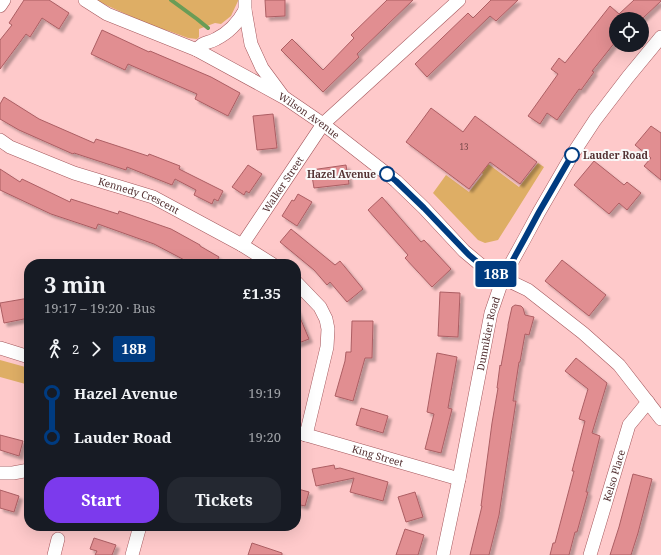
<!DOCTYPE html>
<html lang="en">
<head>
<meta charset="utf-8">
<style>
	body { margin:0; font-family:"Noto Serif",serif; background:#242831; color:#f1f3f6; height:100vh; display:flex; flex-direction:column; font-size:15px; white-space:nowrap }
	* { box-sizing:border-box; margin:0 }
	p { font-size:13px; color:#9ea1a6 }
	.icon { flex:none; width:22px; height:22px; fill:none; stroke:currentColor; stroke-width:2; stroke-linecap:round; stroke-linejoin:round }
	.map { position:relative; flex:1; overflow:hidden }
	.panel { position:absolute; left:24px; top:259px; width:277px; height:272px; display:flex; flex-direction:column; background:#171b24; border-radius:16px; box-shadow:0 4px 16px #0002 }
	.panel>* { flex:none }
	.badge { padding:0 8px; border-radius:3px; font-size:14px; line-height:26px }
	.tools { position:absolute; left:609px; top:12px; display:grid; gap:8px }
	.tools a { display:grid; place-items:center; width:40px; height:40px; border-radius:50%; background:#171b24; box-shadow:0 4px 16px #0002; font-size:20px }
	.map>.badge { position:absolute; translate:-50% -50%; box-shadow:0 0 0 2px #fff }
	.legs { display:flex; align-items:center; gap:6px; height:44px; padding:0 20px; font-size:13px }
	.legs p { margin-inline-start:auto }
	.overview { display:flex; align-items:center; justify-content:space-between; height:68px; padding:0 20px }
	h1 { font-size:22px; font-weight:700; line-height:30px }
	.button { display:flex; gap:8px; margin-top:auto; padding:8px 20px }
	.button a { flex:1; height:46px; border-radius:16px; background:#7c3aed; color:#fff; font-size:16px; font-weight:700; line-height:46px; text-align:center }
	.button a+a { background:#242831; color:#f1f3f6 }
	ul { padding:0 20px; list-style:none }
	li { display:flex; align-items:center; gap:14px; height:44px; font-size:15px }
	li i { display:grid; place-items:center; width:6px; height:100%; margin:0 5px; background:currentColor }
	li i::after { content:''; width:10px; height:10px; margin:-5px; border:3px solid; border-radius:50%; background:#171b24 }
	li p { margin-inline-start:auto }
	li:first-child i { background:linear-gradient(#0000 50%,currentColor 0) }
	li:last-child i { background:linear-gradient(currentColor 50%,#0000 0) }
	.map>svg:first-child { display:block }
	.green { fill:#deae65 }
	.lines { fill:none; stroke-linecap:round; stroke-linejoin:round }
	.stream { stroke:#6a9c56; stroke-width:4 }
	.building { fill:#e18e91; stroke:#ac5e63; filter:url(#shadow) }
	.minor-casing { stroke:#a5585d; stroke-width:14 }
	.minor { stroke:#fff; stroke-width:13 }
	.line-1-casing { stroke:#fff; stroke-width:9 }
	.line-1 { stroke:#003b80; stroke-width:6 }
	.stop-1-dot { fill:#fff; stroke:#003b80; stroke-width:2 }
	.labels { text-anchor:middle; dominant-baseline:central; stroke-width:4; stroke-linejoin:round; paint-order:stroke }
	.number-label { font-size:8px; fill:#77494a }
	.street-label { font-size:10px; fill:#543233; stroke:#f9f9f9 }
	.stop-label { font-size:10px; font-weight:bold; fill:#543233; stroke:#f9f9f9; text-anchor:start }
</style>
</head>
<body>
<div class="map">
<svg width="661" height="555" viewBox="0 0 661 555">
	<defs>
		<filter id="shadow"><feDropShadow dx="3.5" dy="3.5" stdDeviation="1" flood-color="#0004"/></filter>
	</defs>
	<rect width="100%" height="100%" fill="#fec9ca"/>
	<path class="green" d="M95,0H238V1L231,16L221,24L215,23L199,29V37L197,39L188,38L169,31L152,26Z
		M475,154L519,187L538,163L544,167L498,240L485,243L478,240L433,193L446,175L469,192L483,174L469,163Z
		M0,360L29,368V385L0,377Z"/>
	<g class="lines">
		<path class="stream" d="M171,0L197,19L208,28"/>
	</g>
	<path class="building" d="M24,0H49L69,13L59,29L42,18L30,37L26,34L0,69V40L12,25L9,23Z
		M265,0H285V16L266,17Z
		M387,0H413L357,54L359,57L323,92L281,50L292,39L323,70L354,38L351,35Z
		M491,0H518L496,21L490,16L427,77L415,64L468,13L473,18Z
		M634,0H661V1L642,19H616V41L592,71L594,72L581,90L579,89L557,120L547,113L540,124L528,116L558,74L551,69L559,58L565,63L610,6L619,14Z
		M102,30L149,52L150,51L211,77L240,93L228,116L195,99L197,94L128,64L125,70L91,54Z
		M4,97L39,119L94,143L96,139L148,156L149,154L180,166L179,169L223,191L218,201L214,199L212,204L194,195L196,190L175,179L172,185L127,167L126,170L74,153L73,154L19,130L0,119V104Z
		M431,108L463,132L475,116L537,162L520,184L490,162L469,189L406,142Z
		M273,114L277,148L257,150L253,116Z
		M651,126L661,133V180L644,166L651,158L635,145Z
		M594,161L624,185L627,182L641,193L627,210L619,203L609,214L574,185Z
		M248,165L262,174L249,193L246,191L244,195L232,187Z
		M346,165L349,184L314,188L311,170Z
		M0,169L20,182L22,179L70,202L71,199L118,214L119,211L171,229L200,245V246L219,257L215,264H192L154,244L98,224L96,229L51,214L0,190Z
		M298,194L312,202L297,226L282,216L292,200L294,201Z
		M382,197L421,242L424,240L451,269L432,287L405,258L408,255L368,210Z
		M291,229L335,265L340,261L363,289L347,302L330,282L327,285L314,270L280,242Z
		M562,260L606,295L589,316L545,281Z
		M440,292L460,293L458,337L438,336Z
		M29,298V318L4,323L0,303Z
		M515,305L521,306L523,308L525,315L534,317L529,335L525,334L520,362H519L513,401H516L499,515L489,555H470L482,506H481L492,423L498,388H497L500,365L501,366L508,327V325L512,307Z
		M296,308L309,339L296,344Z
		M352,321H373L372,358H365L353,401L335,396L345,361L346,352H351Z
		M437,353L457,357L448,408L452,409L441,453L425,449L434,414L427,412Z
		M576,358L607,383L592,433L600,436L586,492H588L577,532H575L569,555H550L553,543H555L574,471H572L585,421L579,419L588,389L565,371Z
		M361,408L388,416L383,433L356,425Z
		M0,435L23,441L19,456L0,450Z
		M334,465L335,469L340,468L388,482L383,501L350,492L354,478L316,486L312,469Z
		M633,474L652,479L638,533L631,555H610L619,527Z
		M298,489L309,492L305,506L296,504V496Z
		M0,490L19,496L14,512L0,508Z
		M415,492L423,517L406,522L398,497Z
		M405,529L424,535L418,555H396Z
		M94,538L116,545L112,555H95L97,551L90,549Z
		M252,543L282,553V555H248Z"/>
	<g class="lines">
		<defs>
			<g id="minor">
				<path id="s1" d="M85,0L107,14L197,50L285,98L323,124L396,181L424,208L464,251L482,266L503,278L528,290L583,333L619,365L661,419"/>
				<path d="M245,0V10L251,44L262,68L282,95"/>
				<path d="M0,6L4,0"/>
				<path d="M197,50C203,41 207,44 216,39C230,32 238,23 245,10"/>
				<path id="s2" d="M0,140L10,147L74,173L153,197L242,245L272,264"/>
				<path id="s3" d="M242,245L323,124L459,0"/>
				<path d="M296,282L320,307L326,319L328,329L327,347L306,435"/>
				<path d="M0,348L29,357"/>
				<path id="s4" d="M296,432L459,479"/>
				<path d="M0,473H13L29,470"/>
				<path d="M54,555L58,539"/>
				<path d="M132,555L140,526"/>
				<path id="s5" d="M443,555L459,479L491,313L503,278L525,238L539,212L572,155L595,120L628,77L661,37"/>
				<path id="s6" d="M590,555L629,425L648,402"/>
			</g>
		</defs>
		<use href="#minor" class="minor-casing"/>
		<use href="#minor" class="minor"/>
	</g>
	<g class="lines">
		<defs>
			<path id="line-1" d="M387,174L396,181L424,208L469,255L482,266L503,278L525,238L539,212L572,155"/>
		</defs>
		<use href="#line-1" class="line-1-casing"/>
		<use href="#line-1" class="line-1"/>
	</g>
	<g class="stop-1-dot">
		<circle cx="572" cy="155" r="7"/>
		<circle cx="387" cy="174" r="7"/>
	</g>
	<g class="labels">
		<g class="number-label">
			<text x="464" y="146">13</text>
		</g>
		<g class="street-label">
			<text stroke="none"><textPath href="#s1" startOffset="253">Wilson Avenue</textPath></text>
			<text stroke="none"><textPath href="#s3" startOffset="73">Walker Street</textPath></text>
			<text stroke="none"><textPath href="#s2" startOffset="150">Kennedy Crescent</textPath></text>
			<text stroke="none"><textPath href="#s5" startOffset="226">Dunnikier Road</textPath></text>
			<text stroke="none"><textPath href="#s4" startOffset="85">King Street</textPath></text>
			<text stroke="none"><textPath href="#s6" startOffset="83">Kelso Place</textPath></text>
		</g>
		<g class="stop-label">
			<text x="583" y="155">Lauder Road</text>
			<text x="376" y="174" text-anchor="end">Hazel Avenue</text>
		</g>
	</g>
</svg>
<div class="tools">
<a><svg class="icon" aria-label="locate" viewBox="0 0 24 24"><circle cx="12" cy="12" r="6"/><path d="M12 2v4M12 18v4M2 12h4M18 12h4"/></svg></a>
</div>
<b class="badge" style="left:496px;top:274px;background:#003b80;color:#fff">18B</b>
<section class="panel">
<div class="overview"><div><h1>3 min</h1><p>19:17 – 19:20 · Bus</p></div><b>£1.35</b></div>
<div class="legs"><svg class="icon" aria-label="walk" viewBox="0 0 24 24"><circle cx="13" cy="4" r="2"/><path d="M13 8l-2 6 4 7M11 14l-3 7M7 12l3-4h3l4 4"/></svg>2<svg class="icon" aria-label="forward" viewBox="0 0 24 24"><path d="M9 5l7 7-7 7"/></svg><b class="badge" style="background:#003b80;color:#fff">18B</b></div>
<ul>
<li><i style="color:#003b80"></i><b>Hazel Avenue</b><p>19:19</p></li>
<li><i style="color:#003b80"></i><b>Lauder Road</b><p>19:20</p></li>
</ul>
<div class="button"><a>Start</a><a>Tickets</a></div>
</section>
</div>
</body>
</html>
